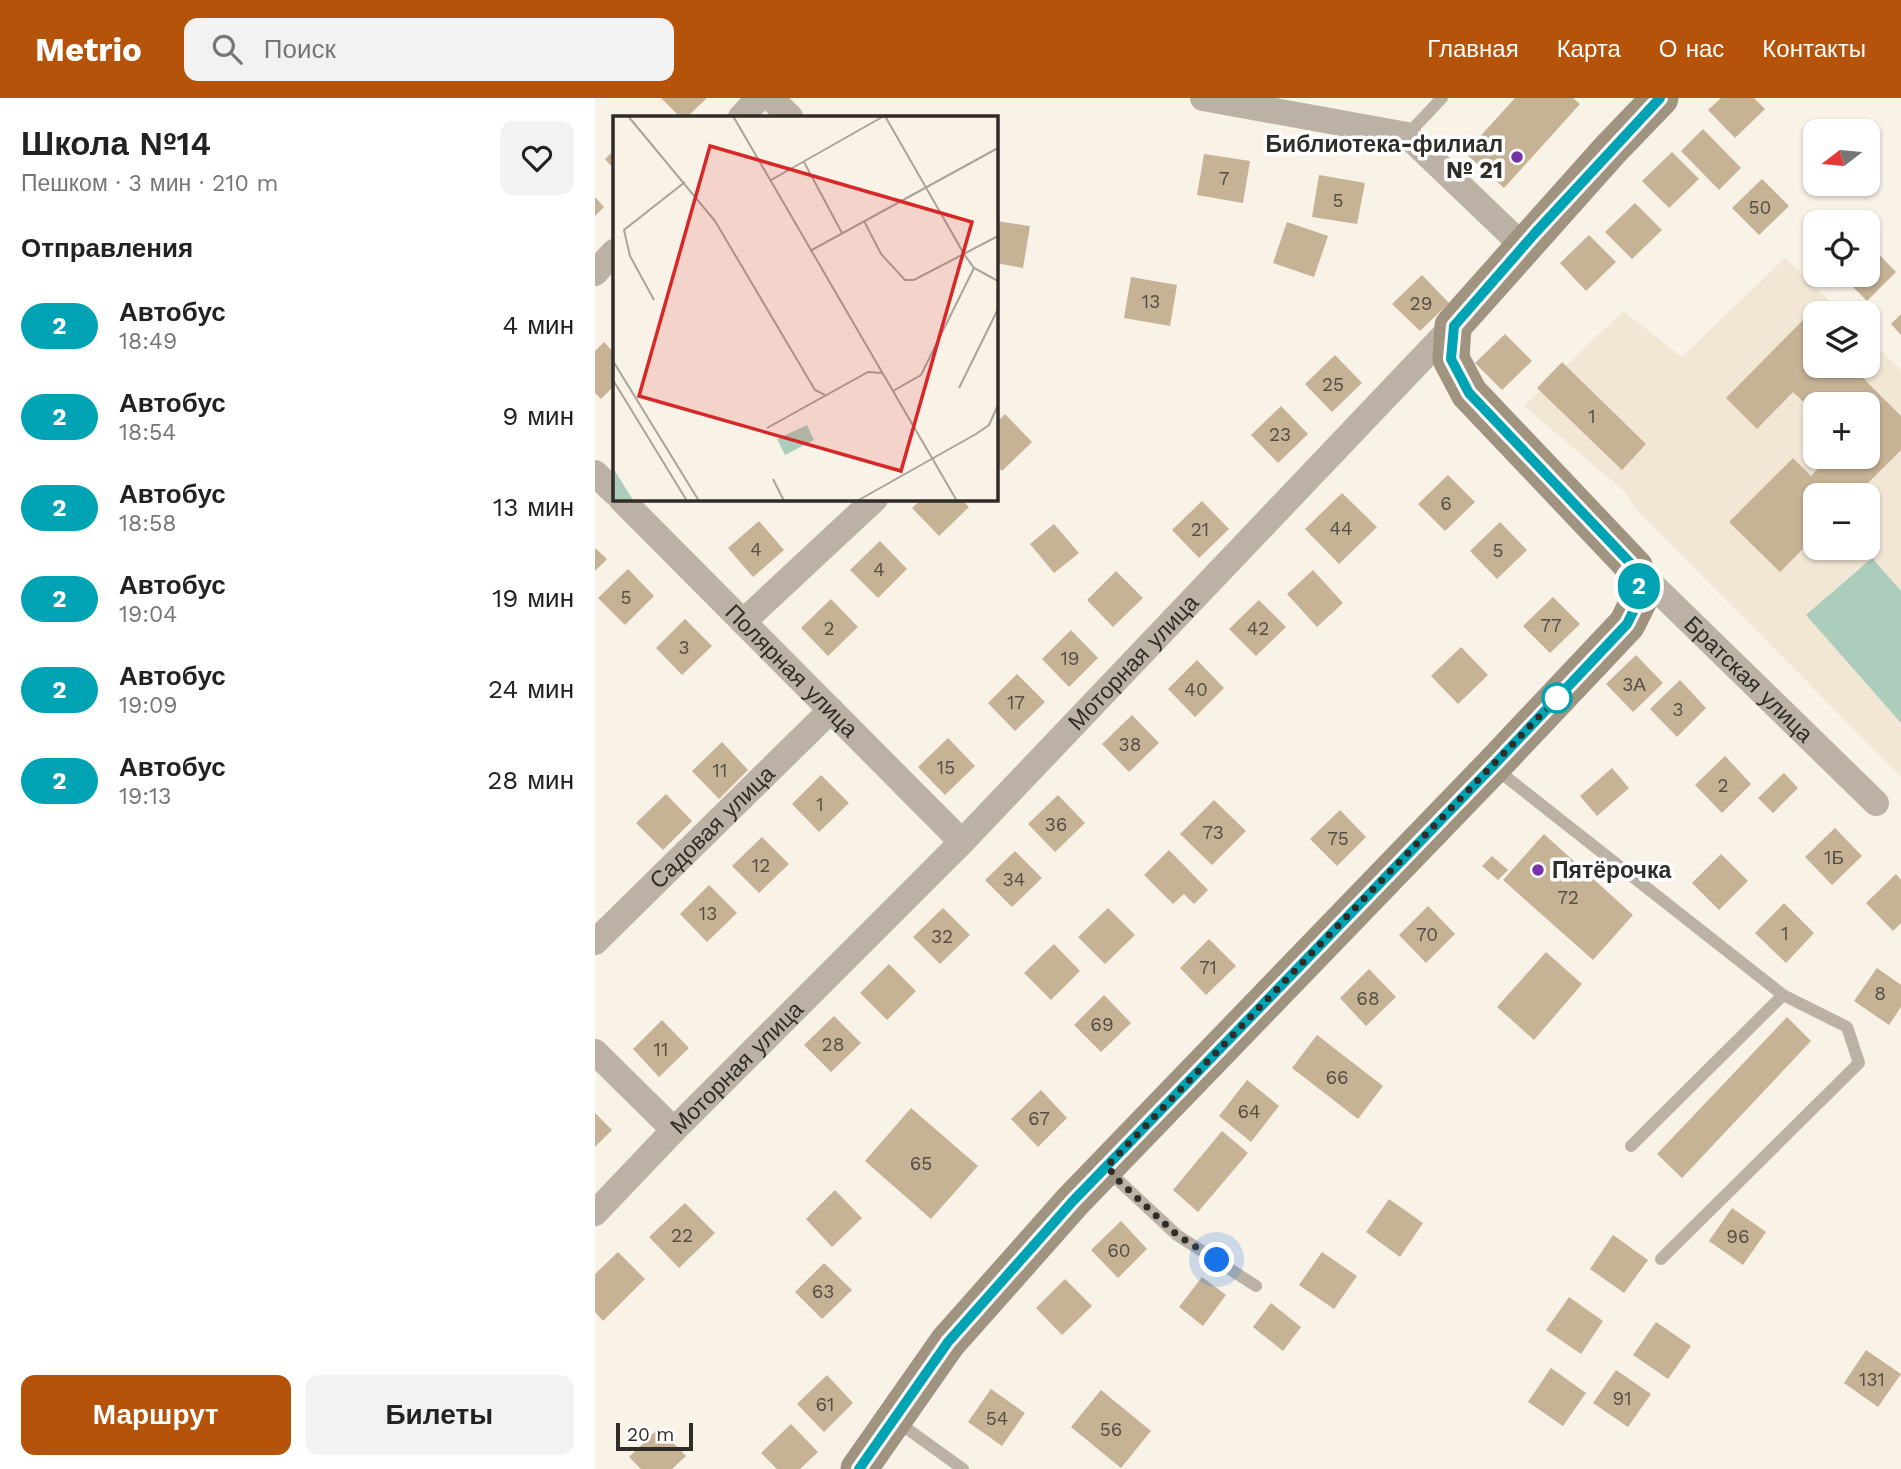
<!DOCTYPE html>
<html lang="ru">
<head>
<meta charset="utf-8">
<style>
	body { margin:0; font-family:"Work Sans",sans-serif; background:#f2f2f2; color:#222; height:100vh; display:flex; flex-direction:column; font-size:26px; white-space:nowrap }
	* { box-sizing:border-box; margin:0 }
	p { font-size:23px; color:#767676 }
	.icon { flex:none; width:38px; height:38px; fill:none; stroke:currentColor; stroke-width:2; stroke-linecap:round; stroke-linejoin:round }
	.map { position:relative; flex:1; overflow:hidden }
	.sheet { display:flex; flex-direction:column; background:#fff; width:595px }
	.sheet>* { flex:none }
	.badge { padding:0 14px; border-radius:23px; font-size:24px; line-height:46px }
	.needle { width:46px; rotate:254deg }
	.fabs { position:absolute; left:1208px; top:21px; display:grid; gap:14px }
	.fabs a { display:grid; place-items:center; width:77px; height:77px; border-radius:14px; background:#fff; box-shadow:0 2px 5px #0004; font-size:35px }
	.scale { position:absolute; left:21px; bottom:18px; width:77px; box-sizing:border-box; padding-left:7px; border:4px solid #302d29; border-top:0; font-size:19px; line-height:24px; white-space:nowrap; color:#302d29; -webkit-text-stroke:5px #fff; paint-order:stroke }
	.you { position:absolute; width:35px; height:35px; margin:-18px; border:5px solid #fff; border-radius:50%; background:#1a73e8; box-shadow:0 0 0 10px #1a73e833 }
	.map>.badge { position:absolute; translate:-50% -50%; box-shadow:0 0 0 4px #fff }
	h2 { padding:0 21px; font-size:26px; line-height:63px }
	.round { display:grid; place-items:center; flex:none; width:74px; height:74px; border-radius:14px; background:#f2f2f2 }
	.head { display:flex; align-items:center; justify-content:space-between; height:119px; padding:0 21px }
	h1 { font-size:33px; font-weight:600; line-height:52px }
	.cta { display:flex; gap:14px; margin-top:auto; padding:14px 21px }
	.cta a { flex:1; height:80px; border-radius:14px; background:#b45309; color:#fff; font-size:28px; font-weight:600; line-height:80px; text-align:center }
	.cta a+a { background:#f2f2f2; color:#222 }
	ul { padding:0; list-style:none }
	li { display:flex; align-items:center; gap:21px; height:91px; padding:0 21px }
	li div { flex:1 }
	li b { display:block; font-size:26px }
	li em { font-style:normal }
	li .badge { min-width:77px; font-weight:700; text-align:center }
	header { display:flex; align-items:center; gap:42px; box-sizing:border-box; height:98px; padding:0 35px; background:#b45309; color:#fff }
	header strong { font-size:33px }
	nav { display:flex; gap:38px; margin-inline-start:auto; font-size:24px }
	.search { width:490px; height:63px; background:#f2f2f2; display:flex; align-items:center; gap:18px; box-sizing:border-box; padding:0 24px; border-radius:14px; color:#767676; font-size:26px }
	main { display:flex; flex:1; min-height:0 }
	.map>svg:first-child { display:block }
	.built { fill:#f2e7d5; fill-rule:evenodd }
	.green { fill:#accdbc }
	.building { fill:#c6b295 }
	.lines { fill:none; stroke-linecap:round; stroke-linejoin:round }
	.lane { stroke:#bbb2a5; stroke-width:12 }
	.street { stroke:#bbb2a5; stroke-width:26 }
	.secondary { stroke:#a09380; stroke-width:37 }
	.line-casing { stroke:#fff; stroke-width:16 }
	.line { stroke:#00a3b4; stroke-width:10 }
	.walk { stroke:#302d29; stroke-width:7; stroke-dasharray:0 12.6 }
	.poi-dot { fill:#7634a9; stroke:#fff; stroke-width:2.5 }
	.stop-dot { fill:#fff; stroke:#00a3b4; stroke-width:3.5 }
	.labels { text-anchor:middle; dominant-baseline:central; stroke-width:7; stroke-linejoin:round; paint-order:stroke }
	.number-label { font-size:19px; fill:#564e44 }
	.poi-label { font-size:23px; font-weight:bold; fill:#302d29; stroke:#fff; text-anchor:end }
	.street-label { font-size:23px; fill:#302d29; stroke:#fff }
	.inset-road { fill:none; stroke:#a9a39b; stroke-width:2 }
	.view { fill:#d62828; fill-opacity:0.15; stroke:#d62828; stroke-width:3.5 }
	.inset-edge { fill:none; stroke:#302d29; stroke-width:3.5 }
</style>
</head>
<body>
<header>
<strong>Metrio</strong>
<div class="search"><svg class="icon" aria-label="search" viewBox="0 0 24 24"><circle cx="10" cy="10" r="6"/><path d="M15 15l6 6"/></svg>Поиск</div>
<nav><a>Главная</a><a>Карта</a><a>О нас</a><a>Контакты</a></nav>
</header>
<main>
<section class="sheet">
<div class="head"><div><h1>Школа №14</h1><p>Пешком · 3 мин · 210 m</p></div><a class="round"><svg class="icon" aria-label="heart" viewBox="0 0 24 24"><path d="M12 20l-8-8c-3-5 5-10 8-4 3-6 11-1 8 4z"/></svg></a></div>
<h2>Отправления</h2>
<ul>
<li><span class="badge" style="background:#00a3b4;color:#fff">2</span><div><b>Автобус</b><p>18:49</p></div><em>4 мин</em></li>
<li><span class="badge" style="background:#00a3b4;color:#fff">2</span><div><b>Автобус</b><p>18:54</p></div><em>9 мин</em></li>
<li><span class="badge" style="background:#00a3b4;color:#fff">2</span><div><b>Автобус</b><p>18:58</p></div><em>13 мин</em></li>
<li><span class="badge" style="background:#00a3b4;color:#fff">2</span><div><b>Автобус</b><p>19:04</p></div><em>19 мин</em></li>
<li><span class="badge" style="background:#00a3b4;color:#fff">2</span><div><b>Автобус</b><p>19:09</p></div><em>24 мин</em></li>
<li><span class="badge" style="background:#00a3b4;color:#fff">2</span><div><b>Автобус</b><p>19:13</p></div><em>28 мин</em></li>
</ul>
<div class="cta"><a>Маршрут</a><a>Билеты</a></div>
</section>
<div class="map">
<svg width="1306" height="1371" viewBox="0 0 1306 1371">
	<rect width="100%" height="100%" fill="#f9f2e7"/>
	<path class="built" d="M1190,160L1247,215H1220V268H1272V239L1306,272V677L1305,678L1040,410L1028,392L929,308L1028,213L1087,259ZM1220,306H1272V359H1220ZM1220,397H1272V450H1220Z"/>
	<path class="green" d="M1277,460L1306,493V625L1211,517Z"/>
	<path class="building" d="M66,0H112L92,19H85Z
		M920,0H978L985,6L909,90L870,55Z
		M1126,0H1159L1170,11L1140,40L1113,12Z
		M1108,31L1146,70L1124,92L1086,53Z
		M19,52V71L10,61Z
		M1077,54L1104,81L1074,110L1047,83Z
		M609,56L655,63L648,105L602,97Z
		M724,77L770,85L762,126L717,119Z
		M1167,81L1194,108L1164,137L1137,110Z
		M0,99L9,109L0,118Z
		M1040,105L1067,132L1037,161L1010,134Z
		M401,123L435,128L428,170L401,165Z
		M692,124L733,138L719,179L678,165Z
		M994,137L1021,164L991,193L965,165Z
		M1274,146L1301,174L1272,203L1246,177H1272V148Z
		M827,177L854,205L825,233L797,206Z
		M536,179L582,187L575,228L529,220Z
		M1306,216V237L1296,226Z
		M1209,221L1220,232V268H1256L1306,318V352L1261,397H1220V439L1185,474L1134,424L1198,360L1216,378L1234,359H1272V306H1220V315L1198,294L1162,331L1131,300Z
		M910,236L937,263L907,292L880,265Z
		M9,244L19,255V288L6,301L0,295V253Z
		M740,257L767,285L737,314L710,286Z
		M967,264L1051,346L1027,372L942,290Z
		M686,308L713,336L683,365L656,337Z
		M410,316L437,344L407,373L401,366V325Z
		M853,377L880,404L850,433L823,406Z
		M747,395L782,429L744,466L710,431Z
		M327,401H366L374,409L344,438L317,410Z
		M607,403L634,431L604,460L577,432Z
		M164,423L189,452L158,479L133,450Z
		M905,424L932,452L902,481L875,453Z
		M459,426L484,455L459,475L435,446Z
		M285,443L312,471L283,500L255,472Z
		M0,450L12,461L0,473Z
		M33,471L59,498L30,527L3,500Z
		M718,472L748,505L722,529L692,496Z
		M521,473L548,500L518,529L492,502Z
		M958,499L985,526L955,555L928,528Z
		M236,501L263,529L233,558L206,530Z
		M664,502L691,529L661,558L634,531Z
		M90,521L117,548L87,577L61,550Z
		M476,532L503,560L474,589L447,561Z
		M866,549L893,577L863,606L836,578Z
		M1041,557L1068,585L1038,614L1011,586Z
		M602,562L629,590L600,619L573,591Z
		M422,576L450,604L420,633L393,605Z
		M1085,582L1111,610L1082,639L1055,611Z
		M537,617L564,645L534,674L507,646Z
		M353,640L380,668L350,697L323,669Z
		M127,644L153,672L124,701L97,673Z
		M1130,658L1156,686L1127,715L1100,687Z
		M1017,670L1034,690L1002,718L985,698Z
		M1189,675L1203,690L1178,715L1163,700Z
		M226,677L254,705L224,734L197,706Z
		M71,696L97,723L68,752L41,725Z
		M463,697L490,725L460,754L433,726Z
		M619,702L651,733L617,767L585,736Z
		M745,712L771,739L742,768L715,741Z
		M1240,730L1267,758L1237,787L1210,759Z
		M949,736L1038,817L998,862L908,782Z
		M167,739L194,766L164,795L137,768Z
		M574,752L613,792L599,806L589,796L578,806L549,777Z
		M420,753L447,780L417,809L390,782Z
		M1126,756L1153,783L1124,812L1097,785Z
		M897,758L913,772L903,782L887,768Z
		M1301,776L1306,782V825L1298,833L1271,805Z
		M114,787L142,815L112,844L85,816Z
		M1189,805L1219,835L1191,865L1160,835Z
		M833,808L860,836L831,865L804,837Z
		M348,810L375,837L345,866L318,839Z
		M513,810L540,837L510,866L483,839Z
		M614,841L641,868L611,897L585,870Z
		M459,846L485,873L456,902L429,875Z
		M951,854L987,886L939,942L902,909Z
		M294,866L321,893L292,922L265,895Z
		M1282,870L1306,887V909L1294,927L1259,903Z
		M774,871L801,899L771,928L745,900Z
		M509,897L536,925L506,954L479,927Z
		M239,918L266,945L236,974L209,947Z
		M1192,919L1216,943L1087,1080L1062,1056Z
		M67,922L94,950L64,979L38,951Z
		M722,937L788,988L763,1021L697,970Z
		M652,982L684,1008L656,1044L624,1018Z
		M446,992L472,1020L443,1049L416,1021Z
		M316,1010L383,1068L336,1121L270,1063Z
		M0,1015L17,1032L0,1049Z
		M627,1033L653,1055L603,1114L578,1092Z
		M240,1092L267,1120L237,1149L211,1121Z
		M794,1101L828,1125L805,1159L771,1134Z
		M90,1105L120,1135L84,1170L54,1139Z
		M1137,1110L1171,1134L1148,1167L1114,1143Z
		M526,1123L552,1151L523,1180L496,1152Z
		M1018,1137L1053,1162L1029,1195L995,1171Z
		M23,1154L50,1181L8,1223L0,1214V1176Z
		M727,1154L762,1178L739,1211L704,1187Z
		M229,1165L257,1192L227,1221L200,1194Z
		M607,1179L631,1197L608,1228L584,1209Z
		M470,1181L497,1208L467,1237L441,1210Z
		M974,1199L1008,1223L986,1256L951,1232Z
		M676,1205L706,1229L688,1253L658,1229Z
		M1061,1224L1096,1248L1073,1281L1038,1257Z
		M1271,1252L1306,1276L1283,1309L1249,1285Z
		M956,1270L991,1295L968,1328L933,1304Z
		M1021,1272L1056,1296L1033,1329L998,1305Z
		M232,1277L258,1305L229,1334L202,1306Z
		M396,1291L430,1315L407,1348L373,1324Z
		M506,1292L556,1333L526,1370L476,1329Z
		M196,1326L223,1354L205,1371H182L166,1355Z
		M64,1330L91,1358L77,1371H46L34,1359Z"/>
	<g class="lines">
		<path class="lane" d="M812,37L847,0
			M901,671L1188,897L1252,929L1264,965L1066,1161
			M1036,1048L1188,897
			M514,1071L524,1083L582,1137L661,1188
			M300,1322L368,1371"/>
		<g class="street">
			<path d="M176,0L195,19"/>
			<path d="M608,0L812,37L928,148"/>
			<path d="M146,19L164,0"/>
			<path d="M0,175L19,154"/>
			<path d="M0,375L19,394"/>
			<path id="s1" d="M26,401L367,744"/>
			<path id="s2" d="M1040,470L1281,705"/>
			<path d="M148,524L280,401"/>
			<path id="s3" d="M0,844L236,612"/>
			<path d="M0,954L79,1032"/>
			<path id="s4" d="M0,1115L79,1032L367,744L858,228"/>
		</g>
		<path class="secondary" d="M264,1371L353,1244L478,1103L898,668L1032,526L1046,498L1040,470L874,295L856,261L858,228L1015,52L1065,0"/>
	</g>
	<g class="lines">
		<defs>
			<path id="line" d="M264,1371L353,1244L478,1103L898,668L1032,526L1046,498L1040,470L874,295L856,261L859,228L941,134L1065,0"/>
		</defs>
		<use href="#line" class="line-casing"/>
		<use href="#line" class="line"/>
		<path class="walk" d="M622,1162L582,1137L524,1083L512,1068L964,598L962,600"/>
	</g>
	<g class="poi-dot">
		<circle cx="922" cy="59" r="7"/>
		<circle cx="943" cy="772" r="7"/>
	</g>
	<circle class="stop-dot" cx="962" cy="600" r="14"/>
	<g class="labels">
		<g class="number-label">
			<text x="629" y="80">7</text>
			<text x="743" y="102">5</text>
			<text x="1165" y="109">50</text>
			<text x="556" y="203">13</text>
			<text x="826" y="205">29</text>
			<text x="738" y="286">25</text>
			<text x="997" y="318">1</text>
			<text x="685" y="336">23</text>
			<text x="851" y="405">6</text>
			<text x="746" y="430">44</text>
			<text x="605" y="431">21</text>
			<text x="161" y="451">4</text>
			<text x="903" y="452">5</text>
			<text x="284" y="471">4</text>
			<text x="31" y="499">5</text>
			<text x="956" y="527">77</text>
			<text x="234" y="530">2</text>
			<text x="663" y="530">42</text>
			<text x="89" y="549">3</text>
			<text x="475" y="560">19</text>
			<text x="1039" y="586">3А</text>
			<text x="601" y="591">40</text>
			<text x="421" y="604">17</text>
			<text x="1083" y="611">3</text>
			<text x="535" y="646">38</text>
			<text x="351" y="669">15</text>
			<text x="125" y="672">11</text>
			<text x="1128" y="687">2</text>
			<text x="225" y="706">1</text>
			<text x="461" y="726">36</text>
			<text x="618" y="734">73</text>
			<text x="743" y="740">75</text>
			<text x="1239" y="759">1Б</text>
			<text x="166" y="767">12</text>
			<text x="419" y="781">34</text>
			<text x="973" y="799">72</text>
			<text x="113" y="815">13</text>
			<text x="1190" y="835">1</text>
			<text x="832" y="836">70</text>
			<text x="347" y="838">32</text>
			<text x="613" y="869">71</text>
			<text x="1285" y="895">8</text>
			<text x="773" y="900">68</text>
			<text x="507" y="926">69</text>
			<text x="238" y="946">28</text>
			<text x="66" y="951">11</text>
			<text x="742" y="979">66</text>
			<text x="654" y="1013">64</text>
			<text x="444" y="1020">67</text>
			<text x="326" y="1065">65</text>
			<text x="87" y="1137">22</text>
			<text x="1143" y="1138">96</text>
			<text x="524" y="1152">60</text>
			<text x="228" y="1193">63</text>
			<text x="1277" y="1281">131</text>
			<text x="1027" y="1300">91</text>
			<text x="230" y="1306">61</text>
			<text x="402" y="1320">54</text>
			<text x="516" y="1331">56</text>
		</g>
		<g class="poi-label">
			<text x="908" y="46">Библиотека-филиал<tspan x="908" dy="26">№ 21</tspan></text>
			<text x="957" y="772" text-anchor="start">Пятёрочка</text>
		</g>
		<g class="street-label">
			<text stroke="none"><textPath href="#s4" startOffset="770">Моторная улица</textPath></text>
			<text stroke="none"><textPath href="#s1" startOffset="242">Полярная улица</textPath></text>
			<text stroke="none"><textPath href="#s2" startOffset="159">Братская улица</textPath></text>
			<text stroke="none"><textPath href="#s3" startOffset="164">Садовая улица</textPath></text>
			<text stroke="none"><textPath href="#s4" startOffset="203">Моторная улица</textPath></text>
		</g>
	</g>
	<g transform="translate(18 18)">
		<rect width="385" height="385" fill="#f9f2e7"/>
		<path d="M194,309L201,324L172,339L164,323ZM0,352L20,384L0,385Z" fill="#accdbc"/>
		<path class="inset-road" d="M15,0L102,105L202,274L212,279M120,0L344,385M272,0L351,138L361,152L385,165M191,46L229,117M158,64L271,0M251,105L268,138L292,164H301L385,120M197,135L385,32M41,184L17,140L11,114L72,66M0,245L86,385M0,264L74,385M346,272L385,193M280,275L308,259L361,152M154,312L255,256L269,257M160,363L171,385M244,385L363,318L376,309L385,289"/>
		<path class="view" d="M97,30L359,106L288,355L26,280Z"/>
		<rect width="385" height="385" class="inset-edge"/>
	</g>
</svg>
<div class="fabs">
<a><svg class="needle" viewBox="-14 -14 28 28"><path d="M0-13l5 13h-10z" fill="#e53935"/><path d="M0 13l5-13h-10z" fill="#767676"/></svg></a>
<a><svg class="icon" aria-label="locate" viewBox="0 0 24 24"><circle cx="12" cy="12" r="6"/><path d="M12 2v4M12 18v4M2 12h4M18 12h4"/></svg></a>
<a><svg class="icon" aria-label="layers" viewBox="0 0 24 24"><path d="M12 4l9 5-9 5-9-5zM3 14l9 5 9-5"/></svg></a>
<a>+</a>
<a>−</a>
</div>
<div class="scale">20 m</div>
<div class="you" style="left:622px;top:1162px"></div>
<b class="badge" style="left:1044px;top:488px;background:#00a3b4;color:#fff">2</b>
</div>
</main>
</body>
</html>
